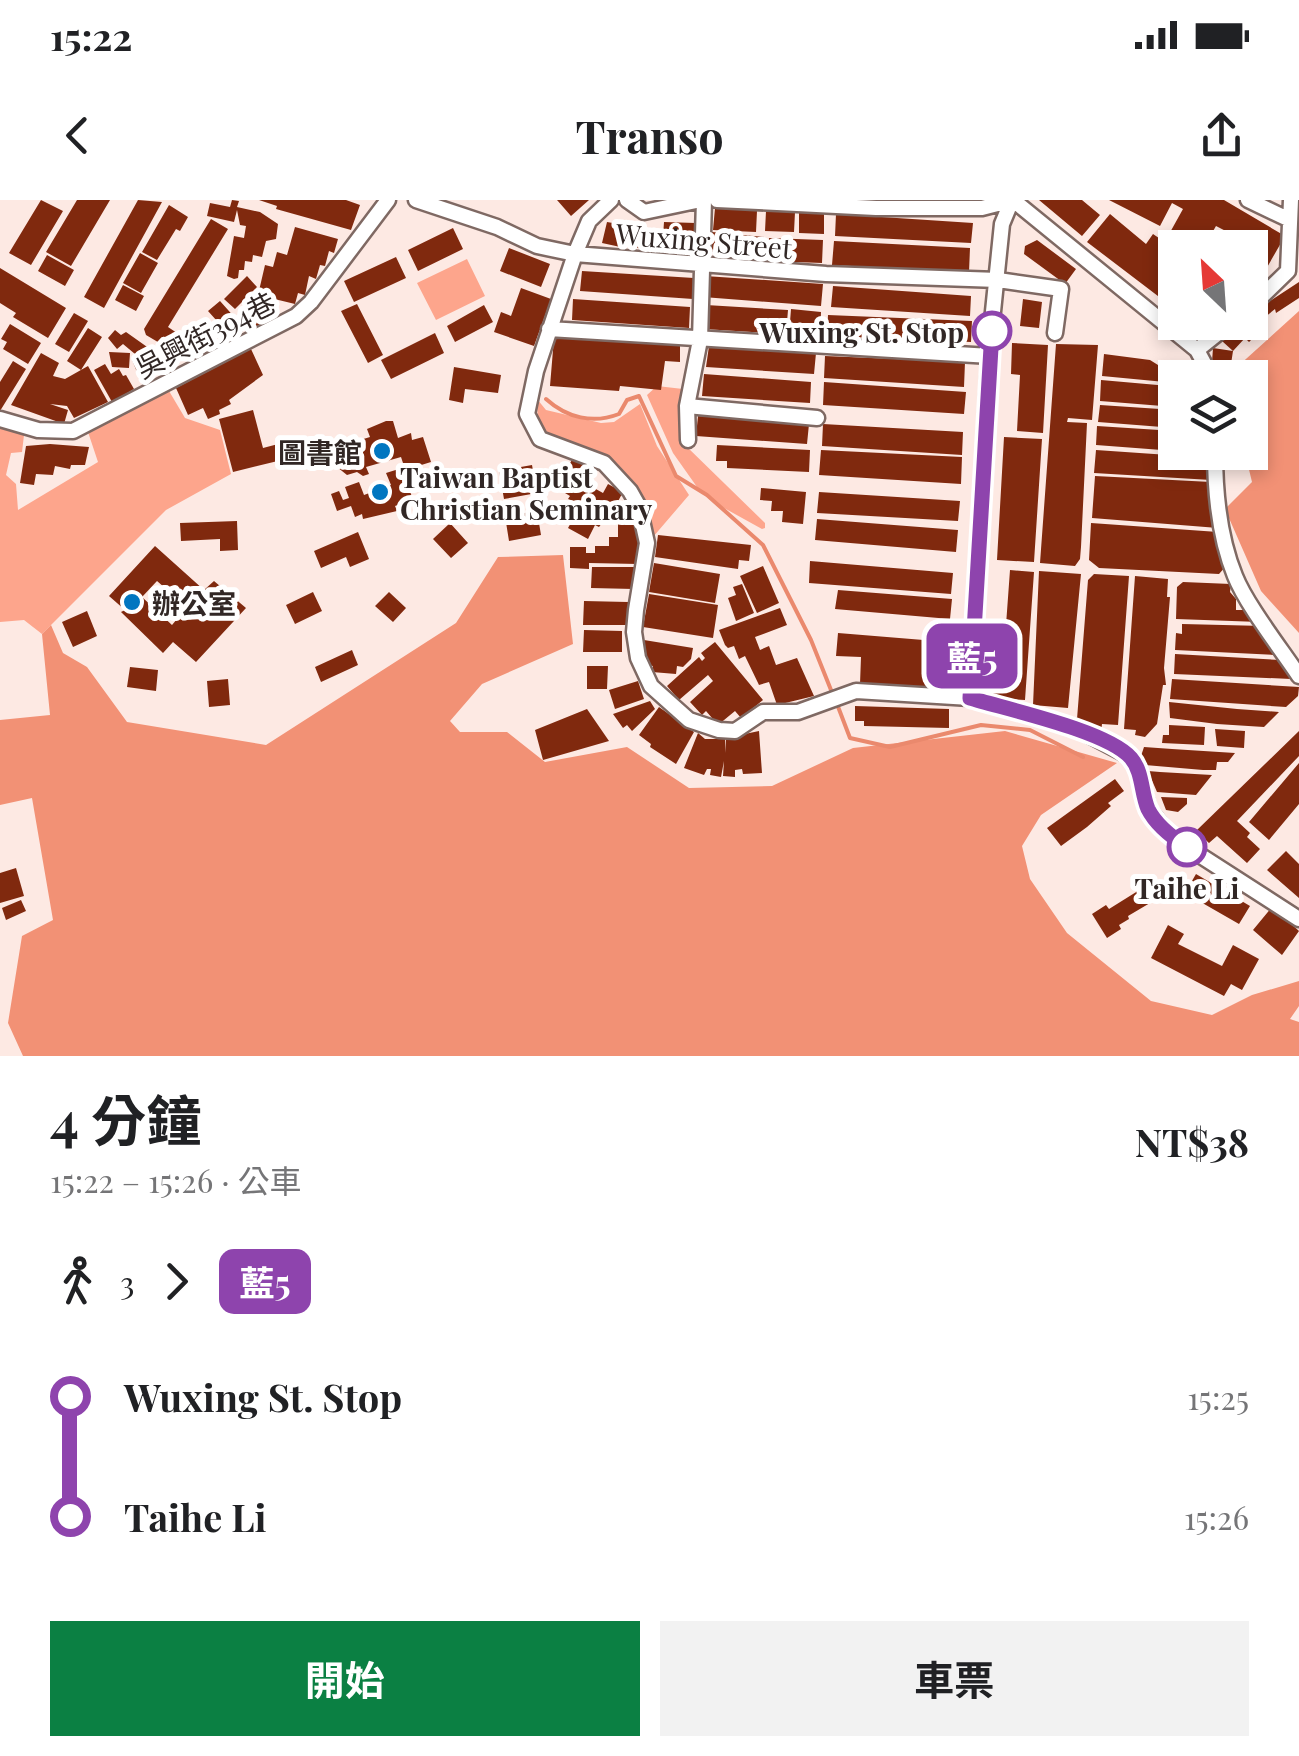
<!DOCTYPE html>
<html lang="zh-TW">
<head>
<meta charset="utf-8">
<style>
	body { margin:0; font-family:"Playfair Display","Noto Sans TC",serif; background:#f2f2f2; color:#202124; height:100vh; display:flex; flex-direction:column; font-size:38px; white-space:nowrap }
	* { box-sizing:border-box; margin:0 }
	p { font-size:32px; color:#757577 }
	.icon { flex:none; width:55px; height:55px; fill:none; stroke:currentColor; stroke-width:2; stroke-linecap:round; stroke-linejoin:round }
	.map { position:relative; height:856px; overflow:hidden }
	.sheet { display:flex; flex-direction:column; background:#fff; flex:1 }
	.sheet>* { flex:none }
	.badge { padding:0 20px; border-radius:15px; font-size:35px; line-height:65px }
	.needle { width:65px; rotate:335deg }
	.buttons { position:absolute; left:1158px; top:30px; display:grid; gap:20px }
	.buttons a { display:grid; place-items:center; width:110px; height:110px; border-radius:0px; background:#fff; box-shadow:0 5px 15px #0003; font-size:50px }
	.map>.badge { position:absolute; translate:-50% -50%; box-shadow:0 0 0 5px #fff }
	.legs { display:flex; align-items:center; gap:15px; height:110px; padding:0 50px; font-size:32px }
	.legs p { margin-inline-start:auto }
	.summary { display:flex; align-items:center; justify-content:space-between; height:170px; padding:0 50px }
	h1 { font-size:55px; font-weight:700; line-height:75px }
	.action { display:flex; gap:20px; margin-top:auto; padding:20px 50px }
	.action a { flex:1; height:115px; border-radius:0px; background:#0b8043; color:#fff; font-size:40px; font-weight:700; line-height:115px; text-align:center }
	.action a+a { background:#f2f2f2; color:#202124 }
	ul { padding:0 50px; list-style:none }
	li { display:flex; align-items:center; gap:35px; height:120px; font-size:38px }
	li i { display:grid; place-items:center; width:15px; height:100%; margin:0 12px; background:currentColor }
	li i::after { content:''; width:25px; height:25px; margin:-12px; border:8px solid; border-radius:50%; background:#fff }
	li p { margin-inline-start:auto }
	li:first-child i { background:linear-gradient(#0000 50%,currentColor 0) }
	li:last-child i { background:linear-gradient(currentColor 50%,#0000 0) }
	.status { display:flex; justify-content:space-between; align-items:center; height:70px; padding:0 50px; background:#fff; direction:ltr }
	.status svg { height:28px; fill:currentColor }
	header { display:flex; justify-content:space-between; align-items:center; height:130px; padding:0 50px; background:#fff; font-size:45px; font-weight:700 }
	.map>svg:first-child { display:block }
	.green { fill:#fda58c }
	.forest { fill:#f29175 }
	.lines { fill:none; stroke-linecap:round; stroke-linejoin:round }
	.stream { stroke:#ea896d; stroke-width:4 }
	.building { fill:#80290e; fill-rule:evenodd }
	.street-casing { stroke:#7f6963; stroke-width:19 }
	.secondary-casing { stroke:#7f6963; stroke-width:25 }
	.street { stroke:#fff; stroke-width:14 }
	.secondary { stroke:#fff; stroke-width:20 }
	.line-1-casing { stroke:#fff; stroke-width:22 }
	.line-1 { stroke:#8e44ad; stroke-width:15 }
	.stop-1-dot { fill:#fff; stroke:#8e44ad; stroke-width:5 }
	.poi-dot { fill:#0176c0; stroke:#fff; stroke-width:4 }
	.labels { text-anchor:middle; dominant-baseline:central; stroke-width:10; stroke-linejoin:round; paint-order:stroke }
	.street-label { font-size:28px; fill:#312725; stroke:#fff }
	.stop-label { font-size:28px; font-weight:bold; fill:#312725; stroke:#fff; text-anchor:end }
	.poi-label { font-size:28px; font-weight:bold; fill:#312725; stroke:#fff; text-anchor:start }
</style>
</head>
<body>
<div class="status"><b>15:22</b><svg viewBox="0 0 49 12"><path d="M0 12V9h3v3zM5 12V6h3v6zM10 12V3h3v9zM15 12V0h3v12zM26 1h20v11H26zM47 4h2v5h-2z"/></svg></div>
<header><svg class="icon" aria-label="back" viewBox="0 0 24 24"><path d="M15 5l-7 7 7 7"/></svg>Transo<svg class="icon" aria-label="share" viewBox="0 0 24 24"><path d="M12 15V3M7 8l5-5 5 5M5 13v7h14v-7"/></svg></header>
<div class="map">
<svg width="1299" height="856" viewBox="0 0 1299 856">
	<rect width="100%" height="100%" fill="#fde9e3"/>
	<path class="green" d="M467,59L485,96L436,120L417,83Z
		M657,186L683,189L681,237L684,244L765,323V328L762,329L715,303L697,287L673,253L647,195Z
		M169,191L185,218L220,230L231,274L166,310L42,434L24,420L0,422V228L24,235L22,252L11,253L6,275L16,284L18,310L98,262L88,232Z
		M537,199L546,210L601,223L614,222L640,204L657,246L689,295L653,337L646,306L611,261L577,252L538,229Z"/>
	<path class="forest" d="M1299,111V433L1261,391L1225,309L1252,282L1245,253L1250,252V178L1226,177Z
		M563,355L573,444L482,484L450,521L460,532H507L545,562L627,547L689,588L772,586L853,548L1005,531L1117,563L1041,615L1022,646L1030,679L1067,733L1151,801L1212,815L1252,795L1299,781V806L1290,819L1299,822V856H23L8,823L22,736L53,720L32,598L0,605V520L50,515L42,434L51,425L63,453L87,467L127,522L266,545L456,423L498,357Z"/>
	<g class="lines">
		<path class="stream" d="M546,199C567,218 593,224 619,214L627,200L639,196L676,276L707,295L763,345L811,440L833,495
			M837,504L850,538L890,547L981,525L1030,530L1083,557"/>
	</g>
	<path class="building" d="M41,0L63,11L31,65L9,53Z
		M77,0H110L71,66L46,52Z
		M138,0L162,2L104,108L84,97Z
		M232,0L239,1L237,7L260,12L278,24L276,39L266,41L262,57L253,55L252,62L245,61L244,70H239L238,78L234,79L227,76L234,36L244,38L246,26L240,25L237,10L234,22L207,16L210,3L230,7Z
		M259,0H346L360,5L351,30L276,9L277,6Z
		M557,0H589L571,16Z
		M1039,0H1082L1100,15L1082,36Z
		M1109,0H1224L1285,36L1258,83L1250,79V48H1244L1247,42L1216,26L1205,45L1197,40L1190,48L1168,36L1183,9L1172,3L1160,26Z
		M169,5L188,17L180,31L176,29L157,60L142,52Z
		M715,8L757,11L756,32L713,30Z
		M766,11L795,12L794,32L765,31Z
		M799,11L824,12V34L799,33Z
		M836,14L973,23L971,43L835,36Z
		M1110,14L1146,44L1153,34L1175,49V109L1087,42Z
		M211,19L228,29L168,127L177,133L168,148L146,135L144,129Z
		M607,22L630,26L625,48L602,43Z
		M664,22L696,23L694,53L662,51Z
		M295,27L338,39L334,53L329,51L325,66L320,65L316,79L309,76L305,95L298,93L295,104L258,95L265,65L273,67L277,52L287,55Z
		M634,27L660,30L658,51L631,47Z
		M453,28L463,49L418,71L408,50Z
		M712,32L764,37L762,57L711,52Z
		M769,38L823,40L822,63L768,61Z
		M1037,40L1076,69L1065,84L1024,54L1025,46Z
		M834,41L970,48L969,72L832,65Z
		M509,48L550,64L541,87L500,71Z
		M140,53L158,63L141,93L123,83Z
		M47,55L74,70L65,86L38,71Z
		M396,57L406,78L354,102L344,81Z
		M0,68L66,108L48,138L13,117L16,113L0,103Z
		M582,71L694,78L693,99L580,91Z
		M247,76L257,87L235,109L224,99Z
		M705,76L823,84L821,106L703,97Z
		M1299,82V98L1276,113L1275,109L1253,127L1259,132L1249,142L1245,138L1233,151L1231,164L1212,162L1213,148L1233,151L1222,141L1240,122H1250V114Z
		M123,85L144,96L136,111L115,100Z
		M833,86L971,96L970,116L831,107Z
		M521,88L551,99L534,146L494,132L501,112L511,116Z
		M253,96L277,114L251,132L239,114Z
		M573,99L690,107L689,128L572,120Z
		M1023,99L1042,102L1039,128L1020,126Z
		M220,101L245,129L234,140L208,111Z
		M357,104L383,155L368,163L341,111Z
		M484,105L493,122L455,142L447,126Z
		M706,105L788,110L786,134L704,129Z
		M791,109L821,112L820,137L789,135Z
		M74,113L88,121L69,152L55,144Z
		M828,115L972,121L971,142L827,136Z
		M10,124L41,143L28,164L3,149L7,142L1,139Z
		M88,128L102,137L81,170L67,161Z
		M115,130L121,135L126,132L150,149L135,154L123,144L117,149L108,138Z
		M435,133L444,153L391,179L381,160Z
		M554,138L680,145V162L665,161L661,190L620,186L619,191L550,186Z
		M1012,143L1048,145L1043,233L1017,231L1020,175L1011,174Z
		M1056,144L1098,145L1092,220L1068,218L1067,222L1087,223L1081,347L1080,359L1075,366L1040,363Z
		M709,146L816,153L814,174L706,167Z
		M155,149L157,152L162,150L166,159L137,172L132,160Z
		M251,149L263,175L229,200L231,204L219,210L220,214L208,219L203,208L188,215L176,188Z
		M109,152L130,153L129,168L112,167Z
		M41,153L59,163L53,176L65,179L88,166L108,202L74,218L67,206L50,204L68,210L64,224L11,205Z
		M1104,154L1150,160L1166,170L1165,182L1102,176Z
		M825,156L965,162L964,187L824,178Z
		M1186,160L1198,170L1191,178H1171Z
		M13,161L26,169L0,211V182Z
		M105,164L111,174L119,169L123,176L126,175L134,189L112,202L94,170Z
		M454,167L501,175L498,193L465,189L463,203L449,200Z
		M704,174L811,182L810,203L702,196Z
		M1101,180L1169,186L1175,195V207L1100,201Z
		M824,182L966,192L964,214L823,205Z
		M1100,205L1175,210V228L1098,222Z
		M253,210L263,248L282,243L286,259L233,272L219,219Z
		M698,216L809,224L807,244L696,236Z
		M386,221H393L398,238L411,233L412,240L423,237L431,262L418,266L421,276L414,277L410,268L405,269L401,257L366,267L369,274L363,276L357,272L347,275L337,267L334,255L337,247L370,237L367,229Z
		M823,224L963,232L962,255L822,246Z
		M1097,226L1175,231V251L1096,245Z
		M1004,237L1042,239L1034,362L997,360Z
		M50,244L89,247L85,265H71L70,269L55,266L53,275L36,274L34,285L20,283L26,246Z
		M717,245L810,250L809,272L727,268V261H716Z
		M821,250L962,257L961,284L819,275Z
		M1096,250L1212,258L1211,280L1094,273Z
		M573,258L590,268L585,283L603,293L608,284L623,292L607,322L589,313L592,308L568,299L570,296L565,293L568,281L562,277Z
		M532,265L537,293L504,299L499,271Z
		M402,268L413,300L395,306L397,311L363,319L362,314L355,317L351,306L337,311L331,294L339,291L343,300L349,298L345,287L359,282L364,295L391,285L386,273Z
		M1095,276L1211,282L1209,305L1218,328L1092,318Z
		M761,288L806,292L803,324L782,322L783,311H771L772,301L760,300Z
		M819,292L960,301L958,321L817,313Z
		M578,310L602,323L599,327L595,325L588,339L568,328Z
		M537,311L541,335L509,341L505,316Z
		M618,317H639L638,364L589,363V369L570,368V347H586V353H595V346H609V337H618Z
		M817,319L958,330L956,352L815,340Z
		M237,321L238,350L220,351V339L181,341L180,323Z
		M450,323L468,343L451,358L433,339Z
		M1091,323L1218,332L1226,366L1219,374L1099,368L1089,360Z
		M358,332L369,359L350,367L346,357L321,368L314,351Z
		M658,335L751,345L749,361L739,360L738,369L655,357Z
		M155,346L204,390L214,381L246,408L196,462L173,442L163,453L121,412L125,410L109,396ZM157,381L187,407L172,425L142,397Z
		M810,361L953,373L951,394L809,383Z
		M654,363L720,374L715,403L649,392Z
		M763,366L779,403L757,413L740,376Z
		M592,367H635L634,389L591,388Z
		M1010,370L1034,372L1025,500L988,498L987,481L1002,480Z
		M1039,371L1081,374L1068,508L1033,505Z
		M1094,374L1129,376L1118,525L1102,524L1101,532L1082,526L1077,519L1088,380Z
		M1135,376L1168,379L1167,397H1170L1164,468L1166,485H1163L1157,524L1145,537L1135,535L1136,530L1124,529Z
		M1183,382L1231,384L1230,392L1236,399V410H1243V400L1260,422L1176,419L1177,387Z
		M742,384L754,413L736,421L728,398L736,395L733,387Z
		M838,390L952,399L950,419L835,409Z
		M313,392L322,411L295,424L286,405Z
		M389,392L406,408L393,422L375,406Z
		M649,394L718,405L713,438L643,427Z
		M584,401L628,402V425H583Z
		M780,408L787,425L755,437L760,450L769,446L776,465L797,458L814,496L777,505L769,482L759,485L745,456L739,459L734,446L728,448L725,445L719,430Z
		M87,411L97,436L73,447L62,422Z
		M1182,424L1264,426L1275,455L1175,450L1176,433L1182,434Z
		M584,430L622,431V452H583Z
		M838,433L948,442L944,489L860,484L861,457L836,456Z
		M644,440L693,448L691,459L683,467L677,466L676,474L652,472L653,466L646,465L647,458H644Z
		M715,442L763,500L741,518L735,511L718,525L706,511L702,515L690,502L713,481L708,475L679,500L667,486L699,457L702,461L705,458L701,453Z
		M352,450L358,465L321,482L315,467Z
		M1175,454L1281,460L1291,470V479L1174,474Z
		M587,466H608L607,489H587Z
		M130,467L158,470L156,491L127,487Z
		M228,479L230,505L209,507L207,481Z
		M1172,479L1299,487L1298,496L1286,507L1170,499Z
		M638,481L644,499L615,509L609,490Z
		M650,501L655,509L632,531L627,525L623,528L613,514Z
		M1169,502L1237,509L1279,512L1264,527L1217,524L1170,518Z
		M855,506L949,509V528L864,526V521H855Z
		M659,507L694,532L676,564L650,547L651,544L639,535Z
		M587,509L609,541L543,560L535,530Z
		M1169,525L1205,527L1204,545L1162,543L1163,535H1169Z
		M1215,529L1245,531L1244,548L1217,546Z
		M759,531L762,573L743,574L742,569L735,570V577L723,576L724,561L721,577L710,575L711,569H707L704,575L684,568L698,533L705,539H725V553L726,538Z
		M1299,531V556L1237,621L1250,633L1247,637L1260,649L1247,663L1217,636L1209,643L1196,631Z
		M1144,547L1172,549L1235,553L1228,562H1217L1216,570H1203L1145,565L1141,556Z
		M1299,563V604L1269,640L1249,622Z
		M1148,571L1160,572L1212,575L1196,595L1157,592Z
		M1115,579L1124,591L1108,603L1111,606L1087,627L1061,646L1047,628Z
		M1161,597L1187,598V604L1178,612L1166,610Z
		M1286,651L1299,664V698L1267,670Z
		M16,668L24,696L0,703V673Z
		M1196,674L1250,706L1239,724L1185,693Z
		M1141,689L1150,703L1128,716L1129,719L1119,725L1121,729L1107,738L1092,714L1106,705L1109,709Z
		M21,700L26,711L6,720L2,708Z
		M1272,707L1299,731L1282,755L1253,730Z
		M1168,725L1184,734L1178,744L1222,766L1233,745L1259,759L1242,790L1231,784L1224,796L1151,758Z"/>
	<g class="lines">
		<defs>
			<path id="street" d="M416,0L497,27L537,46L575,54L826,74L998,80L1061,89L1055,133
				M611,0L589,21L575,54L536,171L527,214L540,239L604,263L630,291L639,307L647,343L636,410L634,432L638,458L651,486L689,520L719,530L735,531L763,512H798L856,491L970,498L1074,527L1129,556L1137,568L1149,610L1170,636L1299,719
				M627,0L644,12L701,0
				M717,0L876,8H982L1013,0
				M1013,0L1197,150L1212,178
				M1248,0L1290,20
				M1250,108L1288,71L1291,0
				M549,129L990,156
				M1197,150L1232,122
				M687,206L817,218
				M0,219L38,230L73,231L296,116L311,102L388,0
				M688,240L687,206L700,140L704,0
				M1215,252C1215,294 1219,337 1235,376C1246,404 1281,449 1299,476
				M970,498L991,131L1002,24L1012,0"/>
			<path id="secondary" d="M1012,0H1013"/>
		</defs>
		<use href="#street" class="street-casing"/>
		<use href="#secondary" class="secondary-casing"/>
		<use href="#street" class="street"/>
		<use href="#secondary" class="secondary"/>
	</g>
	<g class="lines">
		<defs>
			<path id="line-1" d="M992,131L970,498C1006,509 1108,531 1131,558C1143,572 1141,593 1148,609C1156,625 1173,638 1187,647"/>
		</defs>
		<use href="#line-1" class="line-1-casing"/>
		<use href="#line-1" class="line-1"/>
	</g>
	<g class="stop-1-dot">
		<circle cx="992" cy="131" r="18"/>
		<circle cx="1187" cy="647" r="18"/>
	</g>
	<g class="poi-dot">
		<circle cx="382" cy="251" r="10"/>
		<circle cx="380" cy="292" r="10"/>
		<circle cx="132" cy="402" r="10"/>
	</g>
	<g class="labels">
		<g class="street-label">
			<text transform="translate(704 40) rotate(5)">Wuxing Street</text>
			<text transform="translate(205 134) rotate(-27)">吳興街394巷</text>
		</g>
		<g class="stop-label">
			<text x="964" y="131">Wuxing St. Stop</text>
			<text x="1187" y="687" text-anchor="middle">Taihe Li</text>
		</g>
		<g class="poi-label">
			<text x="362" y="251" text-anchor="end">圖書館</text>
			<text x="400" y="276">Taiwan Baptist<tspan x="400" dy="32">Christian Seminary</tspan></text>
			<text x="152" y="402">辦公室</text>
		</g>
	</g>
</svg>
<div class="buttons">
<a><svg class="needle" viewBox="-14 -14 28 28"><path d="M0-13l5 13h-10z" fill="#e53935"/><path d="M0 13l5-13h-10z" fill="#757577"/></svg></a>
<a><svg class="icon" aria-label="layers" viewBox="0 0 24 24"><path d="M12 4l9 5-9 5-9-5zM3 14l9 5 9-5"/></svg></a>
</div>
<b class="badge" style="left:972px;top:456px;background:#8e44ad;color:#fff">藍5</b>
</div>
<section class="sheet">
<div class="summary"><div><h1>4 分鐘</h1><p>15:22 – 15:26 · 公車</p></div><b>NT$38</b></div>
<div class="legs"><svg class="icon" aria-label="walk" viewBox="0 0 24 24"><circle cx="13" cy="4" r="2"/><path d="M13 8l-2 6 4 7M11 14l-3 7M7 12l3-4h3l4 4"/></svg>3<svg class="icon" aria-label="forward" viewBox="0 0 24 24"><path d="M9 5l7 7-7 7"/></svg><b class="badge" style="background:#8e44ad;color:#fff">藍5</b></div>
<ul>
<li><i style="color:#8e44ad"></i><b>Wuxing St. Stop</b><p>15:25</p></li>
<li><i style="color:#8e44ad"></i><b>Taihe Li</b><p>15:26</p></li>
</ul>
<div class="action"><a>開始</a><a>車票</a></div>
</section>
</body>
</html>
